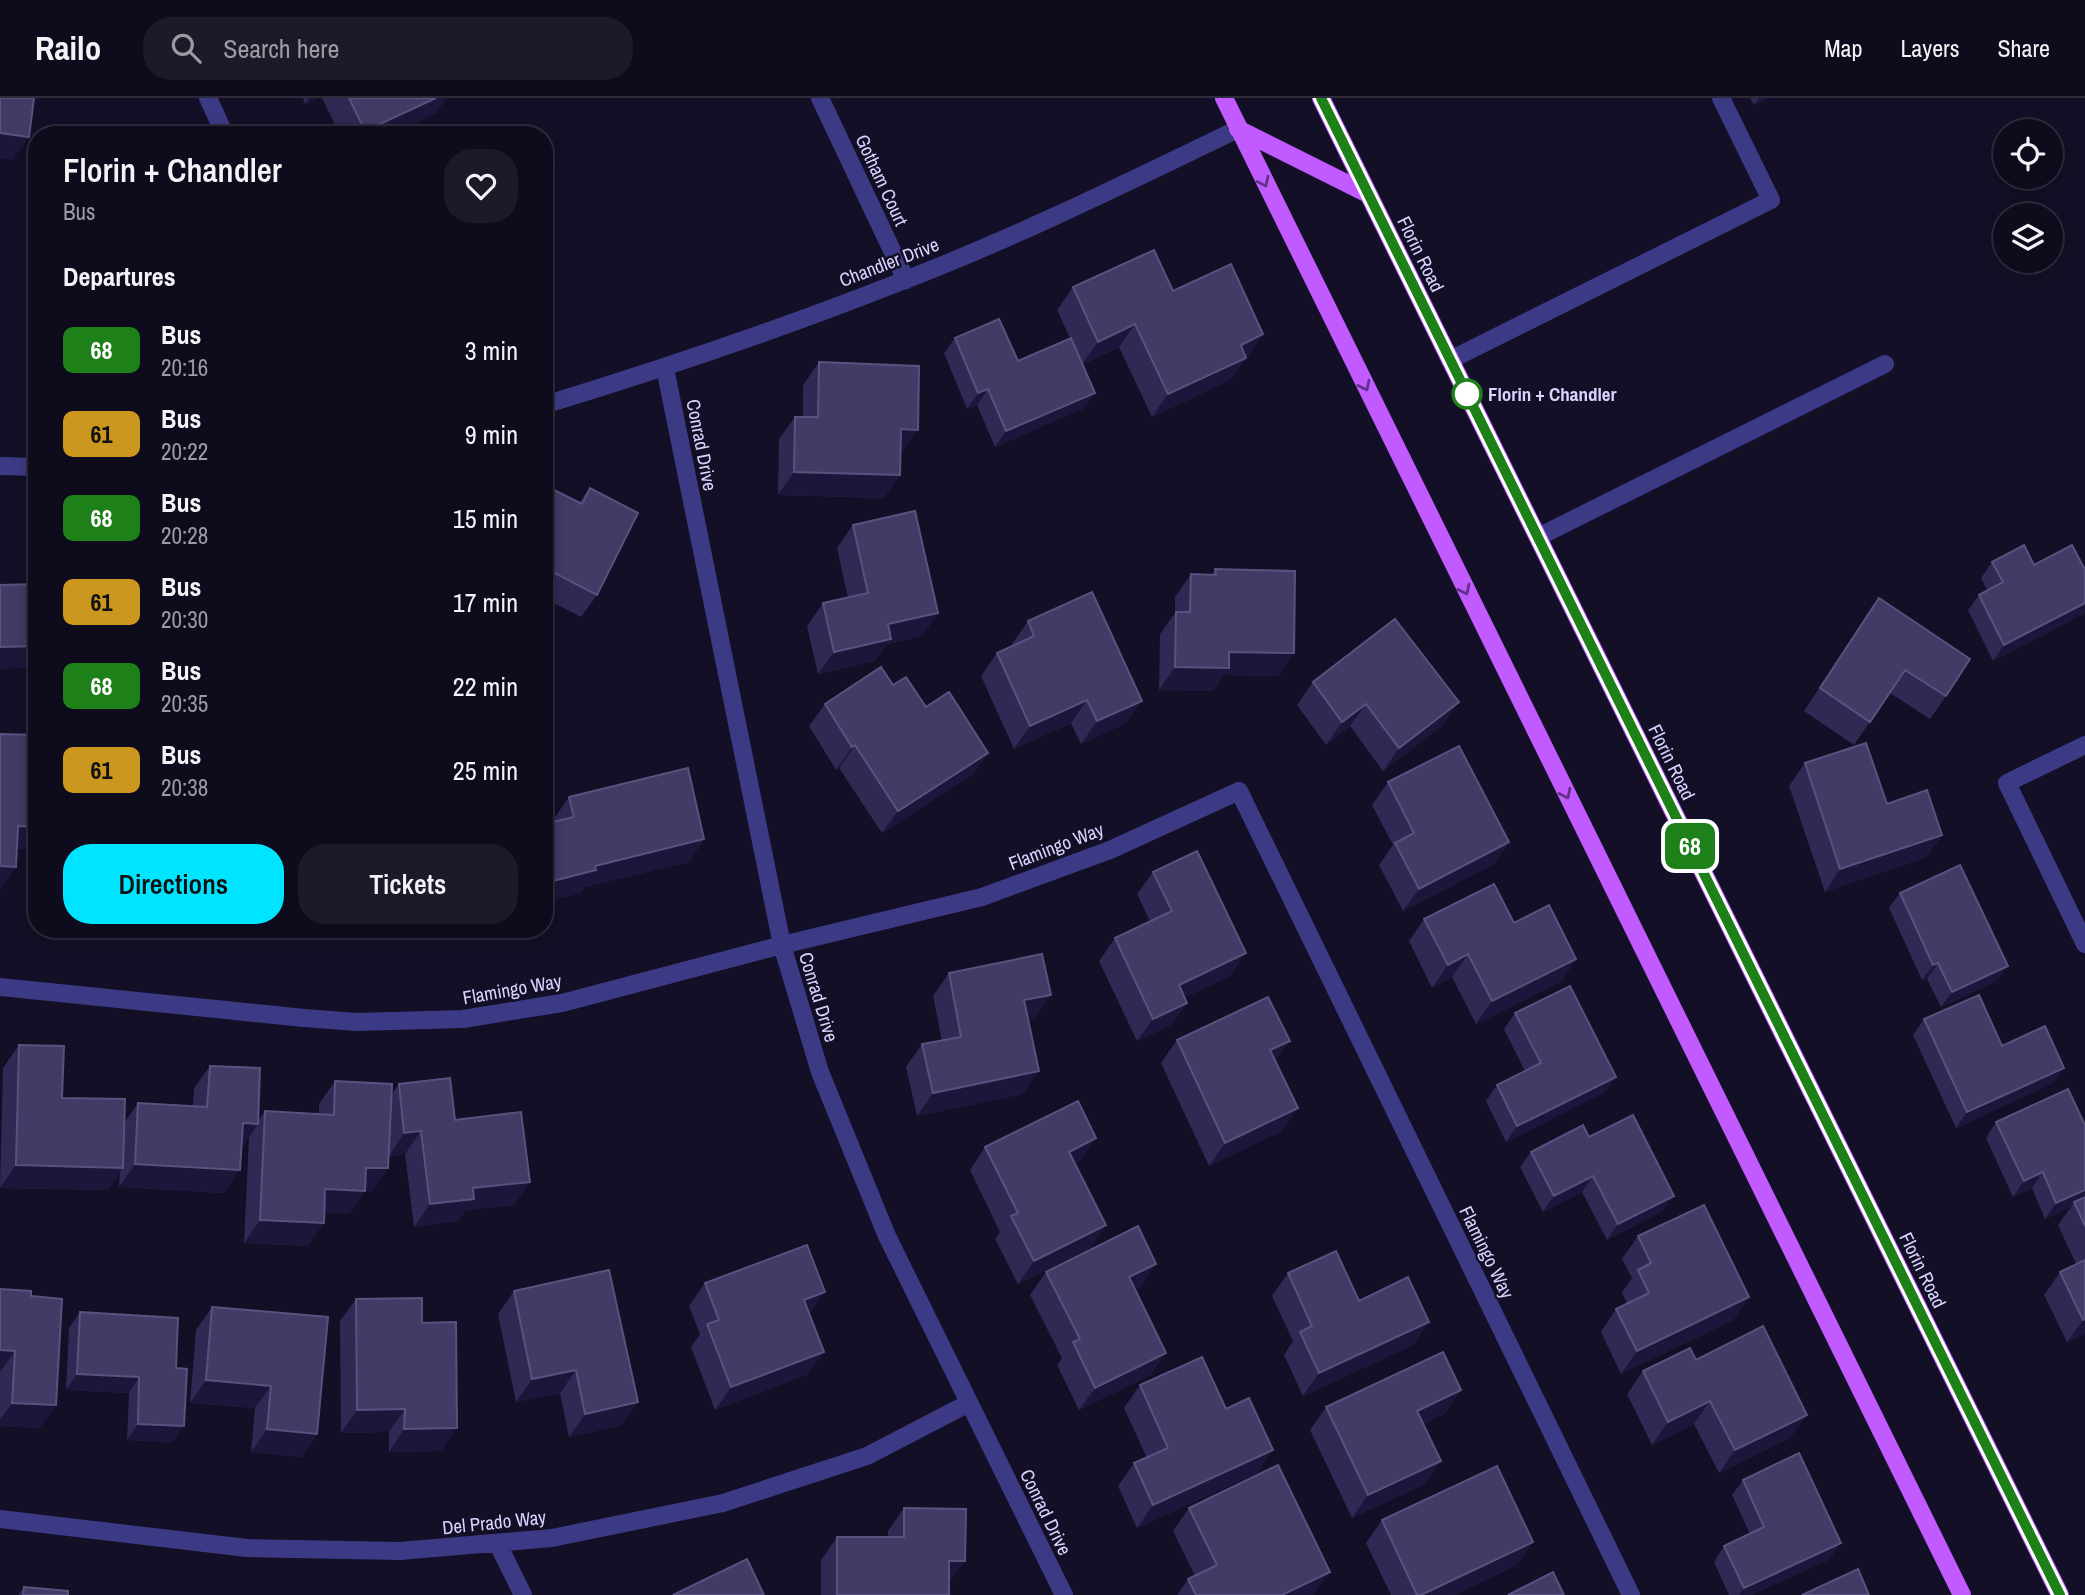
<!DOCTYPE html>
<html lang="en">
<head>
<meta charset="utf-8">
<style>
	body { margin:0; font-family:"Archivo Narrow",sans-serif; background:#1c1929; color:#f1f3f6; height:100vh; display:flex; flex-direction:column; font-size:26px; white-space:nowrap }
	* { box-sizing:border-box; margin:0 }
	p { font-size:23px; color:#9b9ba3 }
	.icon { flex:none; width:38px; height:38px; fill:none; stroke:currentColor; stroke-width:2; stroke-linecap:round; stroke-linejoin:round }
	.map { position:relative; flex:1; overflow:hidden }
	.sheet { position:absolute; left:28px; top:28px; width:525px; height:812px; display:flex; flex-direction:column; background:#0e0b1c; border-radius:28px; box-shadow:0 4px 18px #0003,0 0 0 2px #2e2b3b }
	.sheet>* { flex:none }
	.badge { padding:0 14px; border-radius:10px; font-size:24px; line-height:46px }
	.tools { position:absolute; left:1993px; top:21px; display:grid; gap:14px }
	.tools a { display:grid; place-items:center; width:70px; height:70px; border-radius:50%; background:#0e0b1c; box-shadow:0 4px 18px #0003,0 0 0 2px #2e2b3b; font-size:35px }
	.map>.badge { position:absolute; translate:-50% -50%; box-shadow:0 0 0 4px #fff }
	h2 { padding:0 35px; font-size:26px; line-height:63px }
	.round { display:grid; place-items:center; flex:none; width:74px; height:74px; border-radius:28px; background:#1c1929 }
	.head { display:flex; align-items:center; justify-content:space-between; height:119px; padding:0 35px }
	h1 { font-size:33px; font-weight:600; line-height:52px }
	.primary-button { display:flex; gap:14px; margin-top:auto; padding:14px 35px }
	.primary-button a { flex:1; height:80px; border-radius:28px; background:#00e5ff; color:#111; font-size:28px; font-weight:600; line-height:80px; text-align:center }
	.primary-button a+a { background:#1c1929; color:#f1f3f6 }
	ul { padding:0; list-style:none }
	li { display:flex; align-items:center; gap:21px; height:84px; padding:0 35px }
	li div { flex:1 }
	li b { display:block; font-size:26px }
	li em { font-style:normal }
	li .badge { min-width:77px; font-weight:700; text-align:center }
	header { display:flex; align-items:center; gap:42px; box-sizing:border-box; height:98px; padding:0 35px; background:#0e0b1c; border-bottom:2px solid #2e2b3b }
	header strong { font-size:33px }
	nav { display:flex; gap:38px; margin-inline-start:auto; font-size:24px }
	.search { width:490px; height:63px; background:#1c1929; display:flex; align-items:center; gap:18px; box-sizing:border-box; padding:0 24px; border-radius:28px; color:#9b9ba3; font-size:26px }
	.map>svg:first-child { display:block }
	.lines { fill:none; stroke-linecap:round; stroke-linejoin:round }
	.minor { stroke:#3d3a85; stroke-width:18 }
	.major { stroke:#c25bff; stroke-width:18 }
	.wall { fill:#312854 }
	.shaded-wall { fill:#1d163a }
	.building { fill:#433a66; stroke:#5a527e; stroke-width:2 }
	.oneway { stroke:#623188 }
	.line-casing { stroke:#fff; stroke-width:16 }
	.line { stroke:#1e8019; stroke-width:10 }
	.stop-dot { fill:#fff; stroke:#1e8019; stroke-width:3.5 }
	.labels { text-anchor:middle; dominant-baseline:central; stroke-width:5; stroke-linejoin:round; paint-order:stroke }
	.street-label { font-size:19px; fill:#d9d4ff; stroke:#130f26 }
	.stop-label { font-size:19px; font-weight:bold; fill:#d9d4ff; stroke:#130f26; text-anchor:start }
</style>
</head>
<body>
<header>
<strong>Railo</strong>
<div class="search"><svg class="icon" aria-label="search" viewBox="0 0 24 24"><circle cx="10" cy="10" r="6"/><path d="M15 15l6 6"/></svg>Search here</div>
<nav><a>Map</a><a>Layers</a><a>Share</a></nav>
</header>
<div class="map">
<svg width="2085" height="1497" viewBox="0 0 2085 1497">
	<rect width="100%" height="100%" fill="#130f26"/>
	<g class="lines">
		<path class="minor" d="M208,0L225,37
			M820,0L906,182
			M1450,262L1771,102L1721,0
			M665,270L782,847L820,974L887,1138L1064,1497
			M544,307C666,270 786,229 905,182C1019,138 1128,84 1238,31
			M0,368L37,369
			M1538,439L1885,266
			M2085,647L2007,685L2085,846
			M0,889L304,920L357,924L463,921L562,905L782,847L982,799L1110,752L1239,693L1631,1497
			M0,1421L247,1450L400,1453L552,1440L723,1405L867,1358L969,1305
			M498,1446L523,1497"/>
		<path class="major" d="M1224,0L1962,1497
			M1321,0L2060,1497
			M1238,31L1368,96"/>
	</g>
	<path class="wall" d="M303,0H317L305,6Z
		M322,0H446L436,15L390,37H340Z
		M1750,0H1768L1754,7Z
		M1073,189L1173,193L1263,236L1230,282L1152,319L1119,249L1083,266L1084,310L995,349L977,307L967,311L944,255L955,240L1018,263L1070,240L1057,212Z
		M819,264L902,354L884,400L778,397L779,341L795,319H803V287Z
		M544,387L579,405L590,390L597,497L581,519L544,500Z
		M853,427L938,515L922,538L887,546L875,563L818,576L807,528L823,505L848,500L837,450Z
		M1992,464L2034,467L2085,472V515L1993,563L1968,512L1979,497L1987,492L1981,480Z
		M1215,471L1294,555L1278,578L1224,577L1213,593L1159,592L1160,536L1175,515V499L1191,476H1212Z
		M1879,500L1946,598L1930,621L1890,595L1854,647L1804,613Z
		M1028,523L1126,625L1081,646L1071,625L1014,651L981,578L997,555L1013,548L1012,546Z
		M1313,584L1443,627L1383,673L1350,628L1326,647L1297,607Z
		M893,587L926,609L988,655L972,677L882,735L839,670L836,672L809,628L825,606Z
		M1805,665L1887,706L1942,737L1926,759L1825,794L1789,688Z
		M1388,684L1509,744L1494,766L1403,813L1379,767L1393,747L1372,707Z
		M569,699L704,741L689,764L584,789L580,795L544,804V726L553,724V722Z
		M1153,774L1230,878L1185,899L1187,905L1171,927L1137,943L1099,863L1115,840L1150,823L1137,796Z
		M1900,795L1997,883L1941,909L1927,881L1922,882L1889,810Z
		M1424,821L1514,825L1576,861L1561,884L1476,926L1452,879L1432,890L1409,843Z
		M949,875L1035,920L1028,921L1023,996L917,1018L906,969L922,946L942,943L933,898Z
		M1515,915L1605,994L1506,1044L1486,1003L1497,987L1525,973L1504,931Z
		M1924,921L2002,948L2064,970L2053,985L1956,1030L1913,937Z
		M1177,942L1282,1033L1209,1068L1161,965Z
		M19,947L62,1000L124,1025L138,1005L193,1008L194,990L210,968L258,1023L265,1013L319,1016V1006L335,983L391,997L399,986L455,1022L514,1107L466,1112L458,1123L414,1129L405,1056L389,1058L388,1070L372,1093H365L349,1116L324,1114L308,1148L244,1145L249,1039L241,1049L224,1095L119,1089L120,1074L107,1092L0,1090L3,970Z
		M1996,1024L2085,1027V1236L2067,1244L2044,1197L2060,1174L2076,1166L2058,1127L2071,1109L2045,1121L2032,1090L2013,1099L1986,1040Z
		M1589,1039L1663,1113L1607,1142L1582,1094L1543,1114L1520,1069L1531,1054Z
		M985,1049L1080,1063L1075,1066L1106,1127L1090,1150L1018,1186L995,1141L1000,1134L970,1072Z
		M1638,1138L1749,1199L1733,1222L1621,1276L1601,1234L1616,1211L1627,1206L1622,1194L1632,1180L1622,1161Z
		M1156,1166L1140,1189L1135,1191L1166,1255L1150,1277L1079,1312L1057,1267L1062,1260L1030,1197L1046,1174Z
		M1288,1175L1359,1203L1429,1224L1413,1247L1303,1298L1284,1257L1293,1243L1272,1198Z
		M705,1185L825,1194L809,1215L808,1276L715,1312L691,1249L700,1236L689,1208Z
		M0,1191L40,1330L0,1328Z
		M514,1193L622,1327L569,1339L560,1295L516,1304L498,1216Z
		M356,1201L422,1225L441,1353L389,1354V1334L341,1335L340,1223Z
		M212,1209L317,1336L302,1359L251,1354L255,1310L190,1305L196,1232Z
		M80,1214L176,1270L173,1344L127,1342L129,1295L66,1292L69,1230Z
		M1696,1262L1791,1339L1719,1375L1694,1326L1652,1347L1627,1296L1643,1273Z
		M1140,1287L1257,1375L1137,1430L1118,1388L1134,1365L1147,1360L1124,1310Z
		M1461,1292L1445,1315L1423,1326L1425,1386L1352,1420L1310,1332L1326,1309Z
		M1743,1382L1830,1461L1751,1497H1729L1714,1464L1724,1448L1750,1436L1732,1397Z
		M904,1410L949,1485V1497H821V1462L837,1439H888V1433Z
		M1189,1410L1314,1496L1177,1497L1188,1481L1195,1478L1173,1433Z
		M1382,1422L1517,1467L1454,1497H1391L1366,1445Z
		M24,1489L68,1497H18Z"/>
	<path class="shaded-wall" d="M309,0H317L305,6Z
		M436,0H446L436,15L390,37H362L365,33Z
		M1759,0H1768L1754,7Z
		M0,35L29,39L13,62L0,60Z
		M1135,226L1119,249L1082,266L1098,244Z
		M1263,236L1248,259L1237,264L1246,260L1230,282L1152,319L1168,296L1241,247Z
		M988,291L977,307L967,311L978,295Z
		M1095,295L1084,310L995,349L1006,333Z
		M901,331L918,332L902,354H885Z
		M794,374L900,377L884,400L778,397Z
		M2085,505V515L1993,563L2004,547Z
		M938,515L922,538L887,546L875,563L818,576L834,554L888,526Z
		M37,548V570L0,571V549Z
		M1229,554L1294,555L1278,578L1224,577L1213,593L1159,592L1175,569Z
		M1087,602L1071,625L1014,651L1030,628Z
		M1142,603L1126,625L1081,646L1097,623Z
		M1459,604L1443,627L1383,673L1399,650Z
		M1366,606L1350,628L1326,647L1342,624Z
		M855,647L839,670L836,672L852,649Z
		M988,655L972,677L882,735L898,713Z
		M18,728L37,729V752L2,750Z
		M1942,737L1926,759L1825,794L1840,771Z
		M704,741L689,764L584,789L580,795L544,804V791L549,784L595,768Z
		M1509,744L1494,766L1403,813L1419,791Z
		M0,768L16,769L0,792Z
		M1246,855L1230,878L1163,909L1179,887Z
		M1468,856L1452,879L1432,890L1448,867Z
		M1576,861L1561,884L1476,926L1492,903Z
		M1938,865L1927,881L1922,882L1933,867Z
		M2008,868L1997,883L1941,909L1952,894Z
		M1051,897L1035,920L1008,925L1024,902Z
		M1187,905L1171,927L1137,943L1153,921Z
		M1290,943L1274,965L1270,952Z
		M2064,970L2053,985L1956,1030L1967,1014Z
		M1039,973L1023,996L917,1018L933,995Z
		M1616,979L1605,994L1506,1044L1517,1028Z
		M1298,1010L1282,1033L1209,1068L1225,1045Z
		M243,1025L258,1026L242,1049Z
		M421,1033L405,1056L389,1058L404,1035Z
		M1096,1040L1080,1063L1053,1077L1069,1054Z
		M135,1066L240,1072L224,1095L119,1089Z
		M16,1067L123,1070L107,1092L0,1090Z
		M366,1070H388L372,1093H365L349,1116L309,1113L325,1091Z
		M2043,1074L2032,1090L2013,1099L2024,1083Z
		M1593,1078L1582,1094L1543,1114L1554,1098Z
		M530,1084L514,1107L466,1112L458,1123L414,1129L430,1106L473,1090Z
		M2085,1092V1102L2074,1104L2071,1109L2045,1121L2056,1105Z
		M1674,1098L1663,1113L1607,1142L1618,1126Z
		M260,1122L324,1125L308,1148L244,1145Z
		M1106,1127L1090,1150L1018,1186L1034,1163Z
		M1156,1166L1140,1189L1113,1202L1129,1179Z
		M825,1194L809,1216L804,1202Z
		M1749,1199L1733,1222L1621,1276L1637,1253Z
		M2085,1221V1236L2067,1244L2083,1222Z
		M1429,1224L1413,1247L1303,1298L1319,1275Z
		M0,1252L15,1253L0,1274Z
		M824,1254L808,1276L715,1312L731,1289Z
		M1166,1255L1150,1277L1079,1312L1095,1290Z
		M576,1272L560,1295L516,1304L532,1281Z
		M77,1276L139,1279L129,1295L66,1292Z
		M206,1282L271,1288L255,1310L190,1305Z
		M1461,1292L1445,1315L1401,1336L1417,1313Z
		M1710,1303L1694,1326L1652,1347L1668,1324Z
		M638,1304L622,1327L569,1339L585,1316Z
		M12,1305L56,1307L40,1330L0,1328V1322Z
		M405,1311L389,1334L341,1335L357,1312Z
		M1807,1317L1791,1339L1719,1375L1735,1352Z
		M138,1326L184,1328L173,1344L127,1342Z
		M457,1330L441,1353L389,1354L404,1331Z
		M267,1331L317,1336L302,1359L251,1354Z
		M1273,1352L1257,1375L1137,1430L1153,1407Z
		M1441,1363L1425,1386L1352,1420L1368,1397Z
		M1533,1444L1517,1467L1454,1497H1421Z
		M1841,1445L1830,1461L1751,1497H1739L1744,1490Z
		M949,1463H965L949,1485Z
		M1330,1474L1313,1497H1282Z"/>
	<path class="building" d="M0,0H34L29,39L0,35Z
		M349,0H436L365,33Z
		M1154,152L1173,193L1231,166L1263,236L1241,247L1246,260L1168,296L1135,226L1098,244L1073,189Z
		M999,221L1018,263L1071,240L1095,295L1006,333L988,291L978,295L955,240Z
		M819,264L919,268L918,332L901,331L900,377L794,374L795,319H818Z
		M544,387L582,406L590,390L638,415L597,497L551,473L544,487Z
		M915,413L938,515L888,526L891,541L834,554L823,505L868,495L853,427Z
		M2024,447L2034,467L2072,447L2085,472V505L2004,547L1979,497L2003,484L1992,464Z
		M1215,471L1295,473L1294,555L1229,554V570L1175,569L1176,514H1190L1191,476L1216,477Z
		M37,486V548L0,549V487Z
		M1092,494L1142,603L1097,623L1087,602L1030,628L997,555L1034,538L1028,523Z
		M1879,500L1970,561L1946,598L1905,572L1870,624L1820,590Z
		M1395,521L1459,604L1399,650L1366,606L1342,624L1313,584Z
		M881,569L893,587L906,579L926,609L949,594L988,655L898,713L855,647L852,649L825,606Z
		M0,636L36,637L34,660H37V729L18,728L16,769L0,768Z
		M1866,645L1887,706L1927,692L1942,737L1840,771L1805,665Z
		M1459,648L1509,744L1419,791L1395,745L1414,735L1388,684Z
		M688,670L704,741L595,768L596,772L549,784L544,766V726L574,719L569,699Z
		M1197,753L1246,855L1179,887L1187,905L1153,921L1115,840L1172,813L1153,774Z
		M1960,767L2008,868L1952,894L1938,865L1933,867L1900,795Z
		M1494,786L1514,825L1549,807L1576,861L1492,903L1468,856L1448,867L1424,821Z
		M1042,856L1051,897L1024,902L1039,973L933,995L922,946L961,939L949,875Z
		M1570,888L1616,979L1517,1028L1497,987L1541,965L1515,915Z
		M1979,897L2002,948L2045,928L2064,970L1967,1014L1924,921Z
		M1268,899L1290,943L1270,952L1298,1010L1225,1045L1177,942Z
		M19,947L64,948L62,1000L125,1001L123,1070L16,1067Z
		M210,968L260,970L258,1026L243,1025L240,1072L135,1066L138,1005L207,1009Z
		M450,980L455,1022L521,1014L530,1084L473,1090L474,1101L430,1106L421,1033L404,1035L399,986Z
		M335,983L392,986L388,1070H366L365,1093L325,1091L324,1125L260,1122L265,1013L334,1017Z
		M2068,991L2085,1027V1092L2056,1105L2043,1074L2024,1083L1996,1024Z
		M1078,1003L1096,1040L1069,1054L1106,1127L1034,1163L1011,1118L1018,1115L985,1049Z
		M1633,1017L1674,1098L1618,1126L1593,1078L1554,1098L1531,1054L1583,1027L1589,1039Z
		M2085,1099V1128L2074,1104Z
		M1704,1107L1749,1199L1637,1253L1616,1211L1649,1195L1638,1172L1651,1165L1638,1138Z
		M1138,1128L1156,1166L1129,1179L1166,1255L1095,1290L1073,1244L1080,1241L1046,1174Z
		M807,1147L825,1194L804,1202L824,1254L731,1289L707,1226L719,1222L705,1185Z
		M1336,1153L1359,1203L1408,1179L1429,1224L1319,1275L1300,1234L1312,1228L1288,1175Z
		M2085,1162V1221L2083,1222L2060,1174Z
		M609,1172L638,1304L585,1316L576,1272L532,1281L514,1193Z
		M0,1191L31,1193V1198L62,1201L56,1307L12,1305L15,1253L0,1252Z
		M422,1200V1225L456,1224L457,1330L404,1331L405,1311L357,1312L356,1201Z
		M212,1209L328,1219L317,1336L267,1331L271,1288L206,1282Z
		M80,1214L178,1220L176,1270L187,1271L184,1328L138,1326L139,1279L77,1276Z
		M1763,1228L1807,1317L1735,1352L1710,1303L1668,1324L1643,1273L1690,1250L1696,1262Z
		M1443,1254L1461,1292L1417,1313L1441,1363L1368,1397L1326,1309Z
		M1202,1259L1226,1311L1249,1300L1273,1352L1153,1407L1134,1365L1168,1350L1140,1287Z
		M1799,1355L1841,1445L1744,1490L1724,1448L1764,1429L1743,1382Z
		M1278,1367L1330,1474L1282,1497H1196L1188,1481L1217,1467L1189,1410Z
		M1497,1368L1533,1444L1421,1497H1417L1382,1422Z
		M904,1410L966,1411L965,1463H949V1497H837V1439H904Z
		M747,1461L764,1497H673Z
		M1858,1471L1869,1497H1802Z
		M1553,1474L1564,1497H1508Z
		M24,1489L68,1493V1497H23Z"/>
	<defs><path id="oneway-chevron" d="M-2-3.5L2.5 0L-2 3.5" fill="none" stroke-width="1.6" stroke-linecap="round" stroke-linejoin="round" transform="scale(1.75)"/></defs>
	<g class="oneway">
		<use href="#oneway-chevron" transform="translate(1264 84) rotate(64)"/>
		<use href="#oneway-chevron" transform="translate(1365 288) rotate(64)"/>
		<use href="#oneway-chevron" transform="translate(1465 492) rotate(64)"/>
		<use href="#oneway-chevron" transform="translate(1566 696) rotate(64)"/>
	</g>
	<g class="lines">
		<defs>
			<path id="line" d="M1321,0L2060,1497"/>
		</defs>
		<use href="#line" class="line-casing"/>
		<use href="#line" class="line"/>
	</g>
	<circle class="stop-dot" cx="1467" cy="296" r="14"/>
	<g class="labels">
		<g class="street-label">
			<text transform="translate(882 82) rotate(65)">Gotham Court</text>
			<text transform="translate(1421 156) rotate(64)">Florin Road</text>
			<text transform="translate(889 164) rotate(-21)">Chandler Drive</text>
			<text transform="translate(702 347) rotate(79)">Conrad Drive</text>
			<text transform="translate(1672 664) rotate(64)">Florin Road</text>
			<text transform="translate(1056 748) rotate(-21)">Flamingo Way</text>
			<text transform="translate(512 891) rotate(-10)">Flamingo Way</text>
			<text transform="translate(819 899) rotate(73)">Conrad Drive</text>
			<text transform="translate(1487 1154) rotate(64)">Flamingo Way</text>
			<text transform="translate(1923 1172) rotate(64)">Florin Road</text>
			<text transform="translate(1046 1414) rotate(64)">Conrad Drive</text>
			<text transform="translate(494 1424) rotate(-6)">Del Prado Way</text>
		</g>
		<g class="stop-label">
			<text x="1488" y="296">Florin + Chandler</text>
		</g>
	</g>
</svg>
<div class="tools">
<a><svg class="icon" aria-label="locate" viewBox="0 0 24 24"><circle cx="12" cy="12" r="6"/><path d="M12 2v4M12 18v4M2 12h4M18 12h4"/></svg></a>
<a><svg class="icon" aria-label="layers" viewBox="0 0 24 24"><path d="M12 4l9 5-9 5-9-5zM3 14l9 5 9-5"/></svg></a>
</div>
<b class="badge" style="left:1690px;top:748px;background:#1e8019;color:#fff">68</b>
<section class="sheet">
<div class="head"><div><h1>Florin + Chandler</h1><p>Bus</p></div><a class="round"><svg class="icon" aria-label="heart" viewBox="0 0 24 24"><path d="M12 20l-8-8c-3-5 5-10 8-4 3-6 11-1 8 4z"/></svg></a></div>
<h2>Departures</h2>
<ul>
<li><span class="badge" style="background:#1e8019;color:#fff">68</span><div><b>Bus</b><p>20:16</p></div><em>3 min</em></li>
<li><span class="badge" style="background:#cb971e;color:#111">61</span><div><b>Bus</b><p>20:22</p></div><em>9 min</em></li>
<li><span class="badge" style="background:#1e8019;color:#fff">68</span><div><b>Bus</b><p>20:28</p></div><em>15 min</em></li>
<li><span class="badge" style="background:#cb971e;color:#111">61</span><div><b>Bus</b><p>20:30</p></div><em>17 min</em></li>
<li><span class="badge" style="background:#1e8019;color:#fff">68</span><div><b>Bus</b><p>20:35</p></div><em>22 min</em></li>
<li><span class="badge" style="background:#cb971e;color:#111">61</span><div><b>Bus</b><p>20:38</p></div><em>25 min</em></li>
</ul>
<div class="primary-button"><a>Directions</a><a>Tickets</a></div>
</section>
</div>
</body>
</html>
